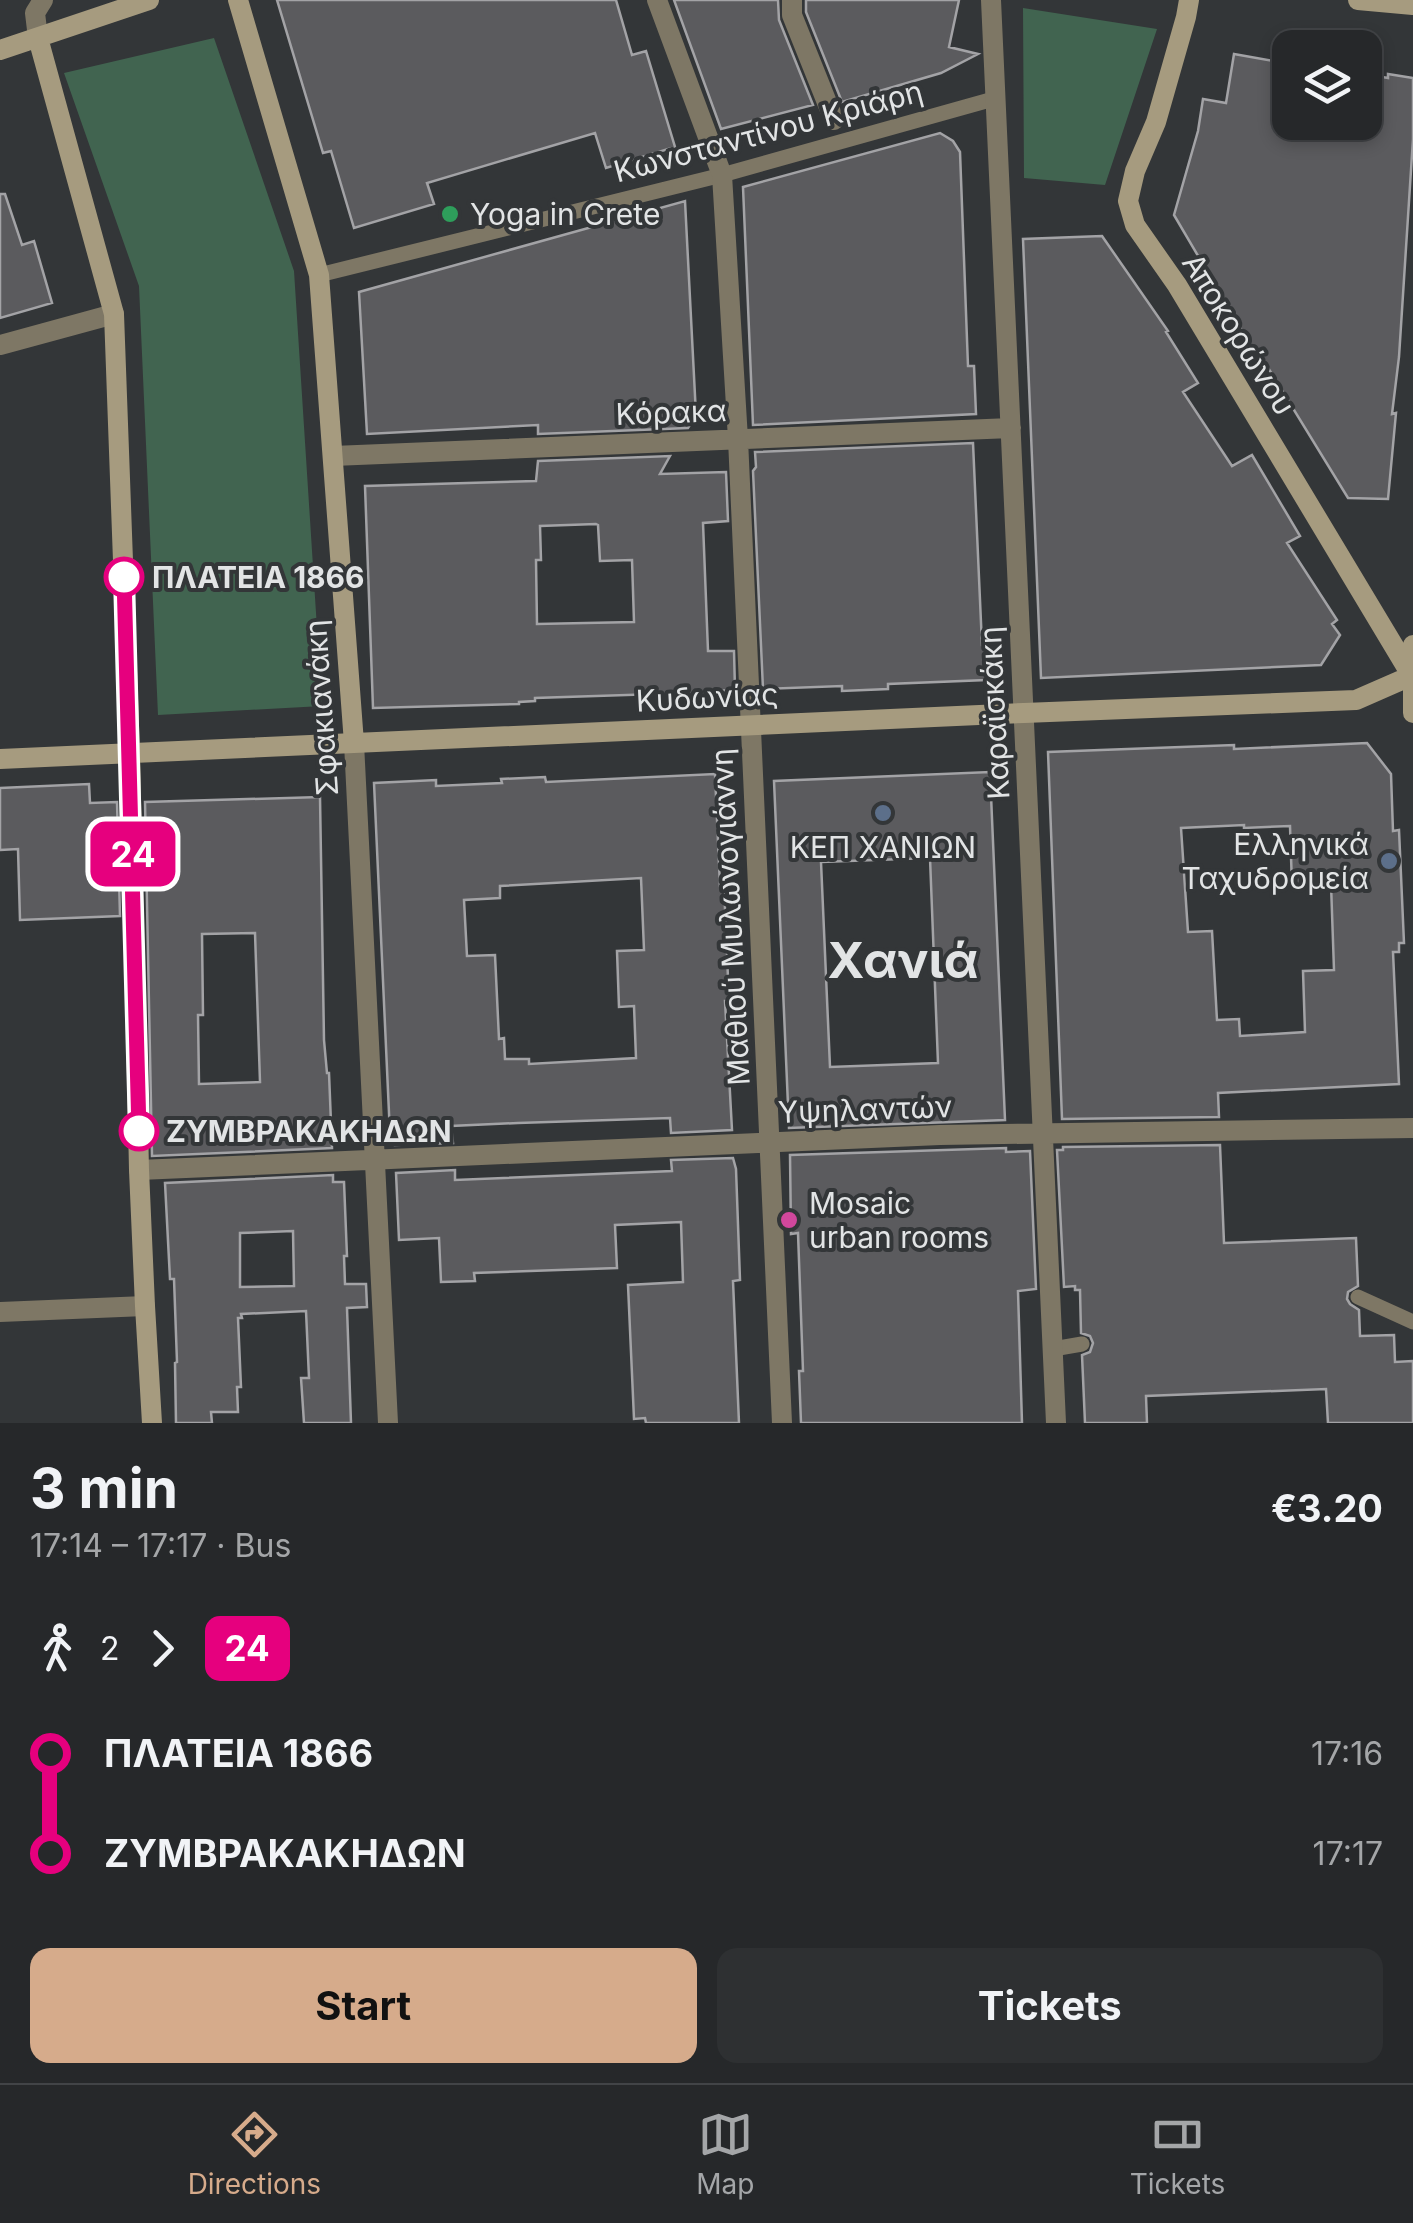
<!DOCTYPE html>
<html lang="en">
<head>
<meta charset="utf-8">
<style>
	body { margin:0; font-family:Inter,sans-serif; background:#2e3032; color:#f1f3f6; height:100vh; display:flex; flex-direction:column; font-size:38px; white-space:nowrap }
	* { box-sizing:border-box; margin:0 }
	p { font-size:32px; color:#a4a6a8 }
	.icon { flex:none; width:55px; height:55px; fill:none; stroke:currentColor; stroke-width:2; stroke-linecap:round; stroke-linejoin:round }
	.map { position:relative; height:1423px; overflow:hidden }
	.panel { display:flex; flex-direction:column; background:#26282a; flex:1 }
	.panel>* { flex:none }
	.badge { padding:0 20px; border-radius:15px; font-size:35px; line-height:65px }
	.tools { position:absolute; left:1272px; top:30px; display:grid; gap:20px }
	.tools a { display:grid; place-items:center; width:110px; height:110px; border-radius:20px; background:#26282a; box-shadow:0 5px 15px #0003,0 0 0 2px #424447; font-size:50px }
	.map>.badge { position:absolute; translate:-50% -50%; box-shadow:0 0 0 5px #fff }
	.legs { display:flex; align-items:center; gap:15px; height:110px; padding:0 30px; font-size:32px }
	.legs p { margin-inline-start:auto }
	.summary { display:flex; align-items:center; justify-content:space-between; height:170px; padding:0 30px }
	h1 { font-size:55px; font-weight:700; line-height:75px }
	.primary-button { display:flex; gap:20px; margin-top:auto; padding:20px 30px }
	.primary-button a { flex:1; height:115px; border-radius:20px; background:#d6ab8b; color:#111; font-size:40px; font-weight:700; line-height:115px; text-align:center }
	.primary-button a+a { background:#2e3032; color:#f1f3f6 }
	ul { padding:0 30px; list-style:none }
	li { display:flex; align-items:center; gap:35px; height:100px; font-size:38px }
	li i { display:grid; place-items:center; width:15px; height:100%; margin:0 12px; background:currentColor }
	li i::after { content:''; width:25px; height:25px; margin:-12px; border:8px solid; border-radius:50%; background:#26282a }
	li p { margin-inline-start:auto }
	li:first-child i { background:linear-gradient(#0000 50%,currentColor 0) }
	li:last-child i { background:linear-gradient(currentColor 50%,#0000 0) }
	.dock { display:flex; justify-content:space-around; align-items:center; height:140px; border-top:2px solid #424447; background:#26282a; font-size:28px; color:#a4a6a8 }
	.dock a { display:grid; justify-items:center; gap:5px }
	.dock .selected { color:#d6ab8b }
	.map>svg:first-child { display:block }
	.green { fill:#416450 }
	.building { fill:#5b5b5e; stroke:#a3a3a6; stroke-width:2.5; fill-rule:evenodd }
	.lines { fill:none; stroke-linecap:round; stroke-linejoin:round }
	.lane { stroke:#7e7765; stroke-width:15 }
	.street { stroke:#7e7765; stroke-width:20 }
	.secondary { stroke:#a69b7f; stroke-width:20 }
	.line-1-casing { stroke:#fff; stroke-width:22 }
	.line-1 { stroke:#e6007e; stroke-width:15 }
	.leisure-dot { fill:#2e9e5b; stroke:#333638; stroke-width:4 }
	.stop-1-dot { fill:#fff; stroke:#e6007e; stroke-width:5 }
	.service-dot { fill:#5c6f8a; stroke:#333638; stroke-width:4 }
	.hotel-dot { fill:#d1479c; stroke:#333638; stroke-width:4 }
	.labels { text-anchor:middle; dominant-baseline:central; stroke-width:8; stroke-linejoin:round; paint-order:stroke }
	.street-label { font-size:30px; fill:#e2e4e5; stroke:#333638 }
	.poi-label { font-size:30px; fill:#e2e4e5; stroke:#333638; text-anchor:start }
	.stop-label { font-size:30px; font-weight:bold; fill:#e2e4e5; stroke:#333638; text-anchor:start }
	.town-label { font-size:50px; font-weight:bold; fill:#e2e4e5; stroke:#333638 }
</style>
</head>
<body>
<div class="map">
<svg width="1413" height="1423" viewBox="0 0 1413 1423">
	<rect width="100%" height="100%" fill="#333638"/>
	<path class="green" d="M1023,8L1157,29L1105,185L1024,178Z
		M214,38L294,271L322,706L158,715L139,286L64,73Z"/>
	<path class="building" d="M277,0H616L632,55L646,51L675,147L606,168L595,133L427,183L434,204L354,228L331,151L323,153Z
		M674,0H778L779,20L813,105L721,129Z
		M806,0H959L949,47L978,54L941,73L842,102L806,12Z
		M1234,54L1290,64V122H1365V74L1388,78V74L1413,78V139L1399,357L1392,414L1396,413L1388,499L1348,498L1267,366L1264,368L1174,215L1198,131L1203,99L1226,103Z
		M940,133L953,141L960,152L968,366H974L976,414L753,425L743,187Z
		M0,194H5L22,245L34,241L52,303L0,318Z
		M685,201L696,415L688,428L538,434V425L367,434L359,292Z
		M1102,236L1168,331L1166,332L1198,383L1183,392L1232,466L1252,455L1300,536L1287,543L1337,620L1332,624L1340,635L1321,665L1041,678L1023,239Z
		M973,443L982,645H985L986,680L888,684V689L842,691V686L763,689L753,471L756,467L755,452Z
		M670,456L660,474L726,472L728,521L703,523L708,651H734L735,690L713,691V695L657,697V694L535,698V701L519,702V704L373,708L365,486L536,481L538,461ZM596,524L598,525L600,561L632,560L634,622L537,624L536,560H541L540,526Z
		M1367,743L1391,774L1393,831L1399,830L1404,943H1399V952H1393L1399,1084L1218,1093L1219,1117L1062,1119L1048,752L1234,745V749ZM1244,825V828L1290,826L1292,886L1331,884L1334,970L1303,971L1305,1032L1240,1036L1239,1019L1217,1020L1212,931L1188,932L1181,828Z
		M990,772L1005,1120L789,1128L774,781ZM930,858L938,1063L830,1067L821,862Z
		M715,774L720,886H724L729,1001H725L732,1130L671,1133L670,1118L518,1123L451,1126L453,1143L395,1145V1135H390L374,783L436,780V786L502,783L501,779L545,777L546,782ZM641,878L644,950L617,951L619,1007L634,1006L636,1058L529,1064V1059H505L504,1038L499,1039L495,955L467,956L464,900L500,898V886Z
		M89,784L90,803L117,802L120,916L20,920L18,849L0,850V788Z
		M320,797L324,1040L327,1073H329L332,1148L152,1156L145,802ZM255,933L260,1082L199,1084L198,1015H203L202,934Z
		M1220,1145L1224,1243L1356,1238L1358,1286L1348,1292L1347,1299L1350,1304L1359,1310L1360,1336L1394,1335L1395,1362L1413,1361V1423H1328L1326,1389L1146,1396L1147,1423H1085L1082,1355L1090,1352L1093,1343L1090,1336L1081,1333L1080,1290H1075V1286L1064,1287L1057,1150H1063V1147Z
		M1006,1148V1152L1030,1151L1036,1289L1018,1291L1022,1423H801L799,1371H803L798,1233L791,1234L790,1155Z
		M733,1158L736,1169L740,1280L733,1281L739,1423H646L645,1418L634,1419L628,1285L683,1282L681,1222L615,1225L617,1268L474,1273L475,1281L441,1282L439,1238L399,1240L396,1173L455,1170V1180L672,1171L671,1160Z
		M333,1175V1182H344L347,1256H344L345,1284H366L367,1307L347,1308L351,1423H304L301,1378H309L306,1311L241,1314L242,1318H238L241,1387H237L238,1412H211L212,1423H176L175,1363L177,1362L174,1279H170L165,1183ZM293,1231L294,1286L240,1287V1233Z"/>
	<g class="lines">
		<path class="lane" d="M319,275L722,175L997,98
			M1358,1297L1413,1322
			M1053,1349L1082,1344"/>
		<path class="street" d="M657,0L722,175L738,439L782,1423
			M792,0V15L834,120
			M991,0L1056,1423
			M38,38L35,13L43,0
			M0,345L114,314
			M333,456L1011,428
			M354,743L388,1423
			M139,1170L940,1135L1413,1128
			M0,1312L145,1306"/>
		<path class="secondary" d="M238,0L319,275L354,743
			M1189,0L1186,17L1156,122L1135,171L1128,201L1135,225L1177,285L1413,678
			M1358,0L1413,5
			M38,38L114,314L130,753L139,1170L145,1306L152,1423
			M0,50L149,0
			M1413,645V713
			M0,759L1024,713L1356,700L1411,676"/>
	</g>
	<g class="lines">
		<defs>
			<path id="line-1" d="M124,577L139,1131"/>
		</defs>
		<use href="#line-1" class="line-1-casing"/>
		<use href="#line-1" class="line-1"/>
	</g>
	<circle class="leisure-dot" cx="450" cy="214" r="10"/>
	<g class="stop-1-dot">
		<circle cx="124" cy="577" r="18"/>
		<circle cx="139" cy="1131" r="18"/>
	</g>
	<g class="service-dot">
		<circle cx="883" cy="813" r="10"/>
		<circle cx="1389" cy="861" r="10"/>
	</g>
	<circle class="hotel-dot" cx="789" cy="1220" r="10"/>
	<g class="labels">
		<g class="street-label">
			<text transform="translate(768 131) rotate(-15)">Κωνσταντίνου Κριάρη</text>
			<text transform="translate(1239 334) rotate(58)">Αποκορώνου</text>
			<text transform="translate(671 412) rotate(-2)">Κόρακα</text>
			<text transform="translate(707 697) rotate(-3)">Κυδωνίας</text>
			<text transform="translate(321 708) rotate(-94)">Σφακιανάκη</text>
			<text transform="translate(994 713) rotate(-93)">Καραϊσκάκη</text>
			<text transform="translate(730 917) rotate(-93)">Μαθιού Μυλωνογιάννη</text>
			<text transform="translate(865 1109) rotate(-2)">Υψηλαντών</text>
		</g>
		<g class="poi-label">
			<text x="470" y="214">Yoga in Crete</text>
			<text x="1369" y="844" text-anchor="end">Ελληνικά<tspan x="1369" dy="34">Ταχυδρομεία</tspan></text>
			<text x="883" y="847" text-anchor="middle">ΚΕΠ ΧΑΝΙΩΝ</text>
			<text x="809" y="1203">Mosaic<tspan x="809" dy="34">urban rooms</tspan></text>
		</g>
		<g class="stop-label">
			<text x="152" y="577">ΠΛΑΤΕΙΑ 1866</text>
			<text x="166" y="1131">ΖΥΜΒΡΑΚΑΚΗΔΩΝ</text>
		</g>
		<g class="town-label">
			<text x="903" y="960">Χανιά</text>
		</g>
	</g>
</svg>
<div class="tools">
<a><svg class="icon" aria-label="layers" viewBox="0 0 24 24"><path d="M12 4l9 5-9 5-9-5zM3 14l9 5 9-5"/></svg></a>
</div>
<b class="badge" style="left:133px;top:854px;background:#e6007e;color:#fff">24</b>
</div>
<section class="panel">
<div class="summary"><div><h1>3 min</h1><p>17:14 – 17:17 · Bus</p></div><b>€3.20</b></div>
<div class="legs"><svg class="icon" aria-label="walk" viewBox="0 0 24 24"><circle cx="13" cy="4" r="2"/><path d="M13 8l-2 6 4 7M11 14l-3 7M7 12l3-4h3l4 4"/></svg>2<svg class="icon" aria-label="forward" viewBox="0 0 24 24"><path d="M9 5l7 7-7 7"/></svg><b class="badge" style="background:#e6007e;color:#fff">24</b></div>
<ul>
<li><i style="color:#e6007e"></i><b>ΠΛΑΤΕΙΑ 1866</b><p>17:16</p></li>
<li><i style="color:#e6007e"></i><b>ΖΥΜΒΡΑΚΑΚΗΔΩΝ</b><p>17:17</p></li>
</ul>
<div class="primary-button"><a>Start</a><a>Tickets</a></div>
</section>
<nav class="dock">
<a class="selected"><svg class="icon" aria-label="directions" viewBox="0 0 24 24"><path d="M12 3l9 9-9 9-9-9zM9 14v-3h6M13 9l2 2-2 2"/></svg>Directions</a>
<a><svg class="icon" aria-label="map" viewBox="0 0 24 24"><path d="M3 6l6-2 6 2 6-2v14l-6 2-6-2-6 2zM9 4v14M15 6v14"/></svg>Map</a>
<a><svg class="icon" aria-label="tickets" viewBox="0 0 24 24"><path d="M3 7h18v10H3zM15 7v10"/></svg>Tickets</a>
</nav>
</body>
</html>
